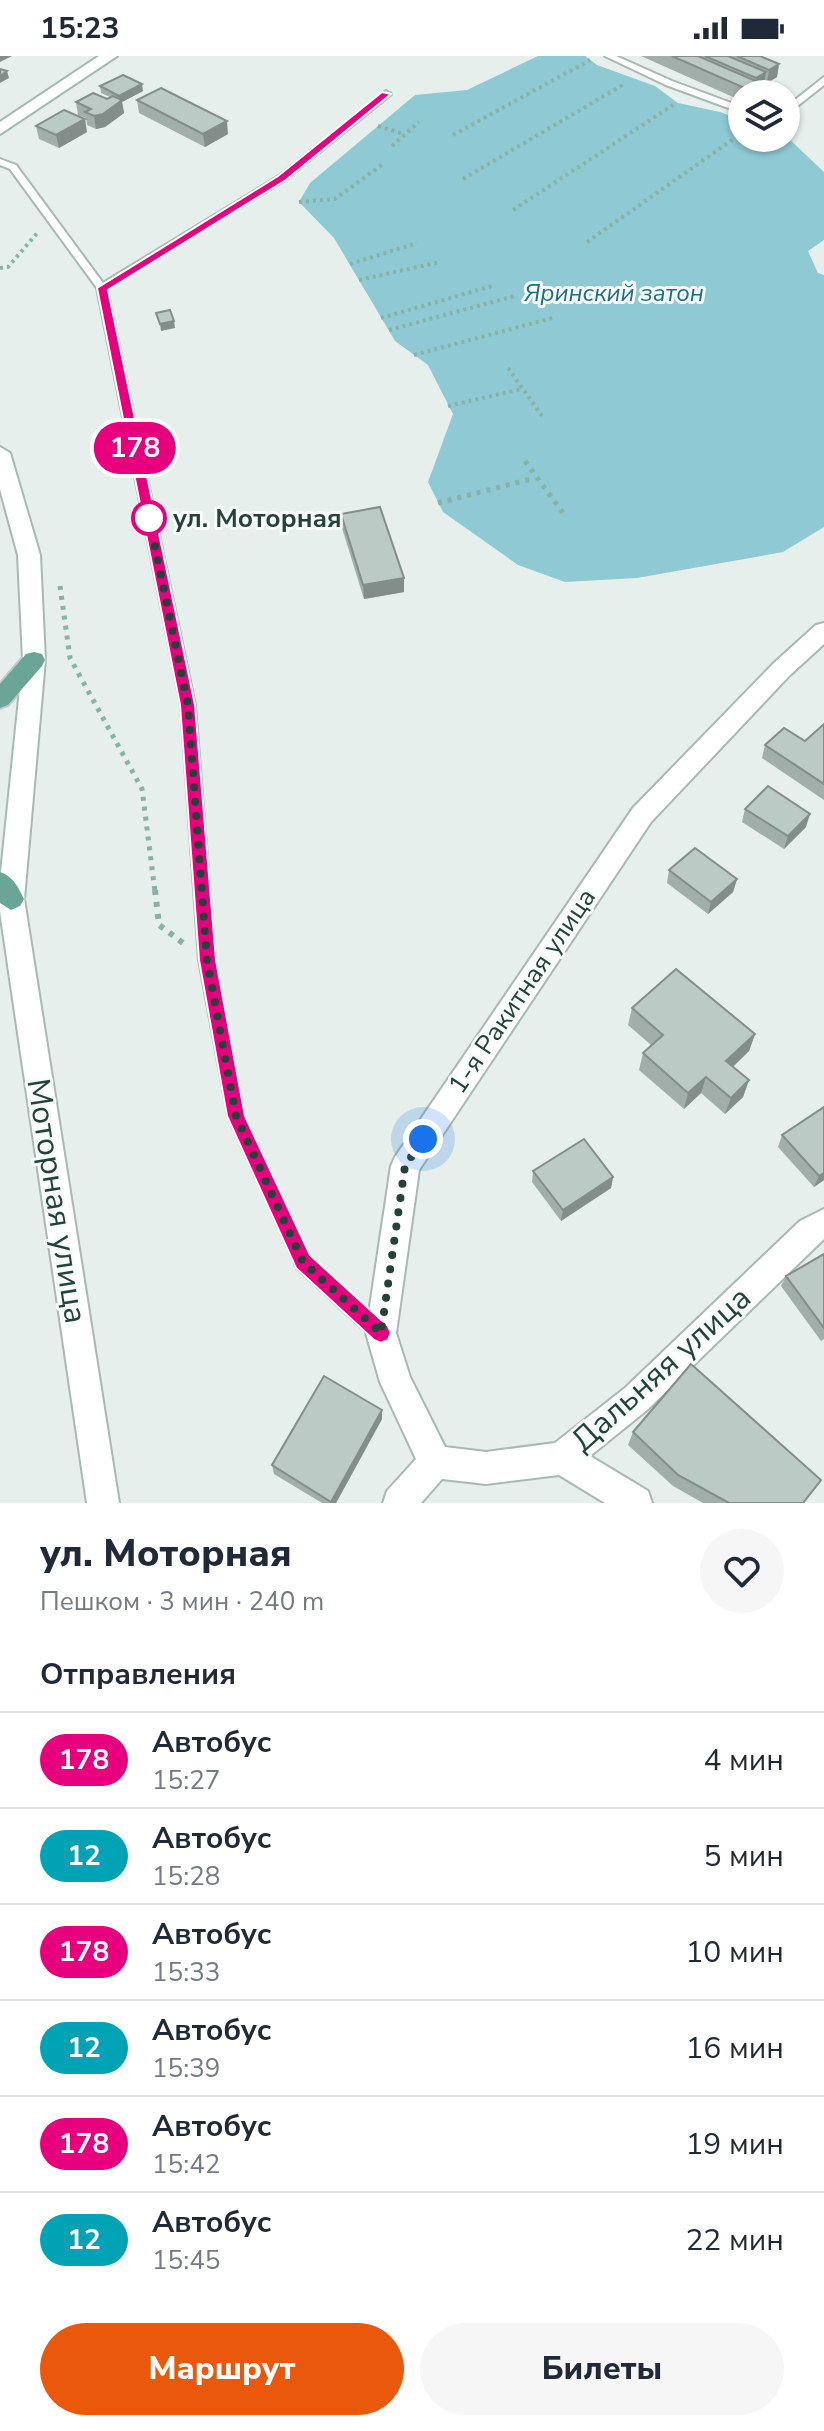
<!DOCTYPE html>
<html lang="ru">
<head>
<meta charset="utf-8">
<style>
	body { margin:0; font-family:"Nunito Sans",sans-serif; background:#f6f6f7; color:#1f2937; height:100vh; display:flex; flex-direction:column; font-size:30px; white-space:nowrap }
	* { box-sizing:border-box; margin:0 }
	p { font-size:26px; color:#747a83 }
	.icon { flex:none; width:44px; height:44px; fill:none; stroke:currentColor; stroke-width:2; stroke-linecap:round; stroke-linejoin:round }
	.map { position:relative; height:1447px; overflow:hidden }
	.drawer { display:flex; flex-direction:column; background:#fff; flex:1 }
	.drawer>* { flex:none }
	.badge { padding:0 16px; border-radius:26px; font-size:28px; line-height:52px }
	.fabs { position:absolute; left:728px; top:24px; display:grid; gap:16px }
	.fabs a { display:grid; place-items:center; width:72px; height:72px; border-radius:50%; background:#fff; box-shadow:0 2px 6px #0004; font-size:40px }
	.you { position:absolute; width:40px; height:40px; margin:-20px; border:6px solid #fff; border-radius:50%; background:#1a73e8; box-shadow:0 0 0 12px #1a73e833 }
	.map>.badge { position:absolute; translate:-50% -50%; box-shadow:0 0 0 4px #fff }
	h2 { padding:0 40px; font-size:30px; line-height:72px }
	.round { display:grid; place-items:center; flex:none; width:84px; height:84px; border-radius:42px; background:#f6f6f7 }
	.head { display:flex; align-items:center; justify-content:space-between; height:136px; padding:0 40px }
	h1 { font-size:38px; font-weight:800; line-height:60px }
	.action { display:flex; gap:16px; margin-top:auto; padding:16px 40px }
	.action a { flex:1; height:92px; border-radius:48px; background:#ea580c; color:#fff; font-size:32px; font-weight:800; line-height:92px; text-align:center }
	.action a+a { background:#f6f6f7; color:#1f2937 }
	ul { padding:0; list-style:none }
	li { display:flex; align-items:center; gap:24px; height:96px; padding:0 40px; border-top:2px solid #e0e1e3 }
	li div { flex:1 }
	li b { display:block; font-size:30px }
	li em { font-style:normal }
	li .badge { min-width:88px; font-weight:700; text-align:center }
	.status { display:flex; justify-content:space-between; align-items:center; height:56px; padding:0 40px; background:#fff; direction:ltr }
	.status svg { height:22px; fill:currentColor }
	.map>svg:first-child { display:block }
	.water { fill:#8ec9d4 }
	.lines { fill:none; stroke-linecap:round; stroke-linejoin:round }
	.service-casing { stroke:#a8b8b2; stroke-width:4 }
	.minor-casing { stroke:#a8b8b2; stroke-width:4 }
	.tertiary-casing { stroke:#a8b8b2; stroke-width:4 }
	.secondary-casing { stroke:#a4bbb3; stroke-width:4 }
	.primary-casing { stroke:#c2cac8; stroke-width:4 }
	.path-far2 { stroke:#86b3a5; stroke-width:4; stroke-dasharray:3 4; stroke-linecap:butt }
	.path-far1 { stroke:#86b3a5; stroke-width:5; stroke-dasharray:4 6; stroke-linecap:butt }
	.path { stroke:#86b3a5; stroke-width:6; stroke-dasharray:5 7; stroke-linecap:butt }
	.service { fill:#fff; fill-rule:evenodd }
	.minor { fill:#fff; fill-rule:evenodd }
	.tertiary { fill:#fff; fill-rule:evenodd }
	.secondary { fill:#fff; fill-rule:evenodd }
	.primary { fill:#6aa596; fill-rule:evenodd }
	.wall { fill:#a1aea9 }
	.shaded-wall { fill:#838d89 }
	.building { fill:#bbcac4; stroke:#838d89; stroke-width:2 }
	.line { fill:#e6007e; stroke:#fff; stroke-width:2 }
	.walk { stroke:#24423a; stroke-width:8; stroke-dasharray:0 14.4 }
	.stop-dot { fill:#fff; stroke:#e6007e; stroke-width:4 }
	.labels { text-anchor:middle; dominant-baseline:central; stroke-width:6; stroke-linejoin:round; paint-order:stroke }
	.far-water-label { font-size:24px; font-style:italic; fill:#1c6f80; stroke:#f7fbf9 }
	.stop-label { font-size:26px; font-weight:bold; fill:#24423a; stroke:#f7fbf9; text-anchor:start }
	.street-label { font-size:26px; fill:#24423a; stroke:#f7fbf9 }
	.near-street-label { font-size:32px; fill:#24423a; stroke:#f7fbf9 }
</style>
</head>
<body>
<div class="status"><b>15:23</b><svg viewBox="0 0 49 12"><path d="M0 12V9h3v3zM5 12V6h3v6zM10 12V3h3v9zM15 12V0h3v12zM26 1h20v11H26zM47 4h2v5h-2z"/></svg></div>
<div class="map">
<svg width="824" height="1447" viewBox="0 0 824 1447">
	<rect width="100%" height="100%" fill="#e6efeb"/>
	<path class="water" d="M538,0H585L597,9L655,30L678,47L720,56L742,64V82L786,80L824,116V184L808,195L818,217L824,219V471L783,496L637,522L565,526L518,509L443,456L428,426L453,358L428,309L395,285L334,182L299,146L310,127L415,39L467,34Z"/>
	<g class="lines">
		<defs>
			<path id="service" d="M605,0H616L672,25L742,51V57L666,29Z
				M824,21V29L786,59V51Z
				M386,35L391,38L389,40L285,124L107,233L195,649L215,904L244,1060L309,1200L386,1271L389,1277L386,1283L380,1286L374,1283L297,1212L228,1060L199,904L181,649L97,232L10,113L0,109V103L16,109L103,227L279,120Z"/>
			<path id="minor" d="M824,567V588L790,619L651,766L419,1114L396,1277L410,1321L445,1391L486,1396L555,1387L625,1332L800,1165L824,1153V1183L647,1354L590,1400L648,1435L652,1447H605L559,1419L486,1428L442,1423L421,1447H383L387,1435L416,1403L380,1326L366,1277L391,1110L395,1101L633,752L774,607L816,569Z"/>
			<path id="tertiary" d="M11,832L20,836L24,843L119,1447H87L0,855V840Z"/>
			<path id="secondary" d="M99,0H117L0,78V66Z
				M0,391L10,397L40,499L45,604L24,843L20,850L11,854L0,846V826L23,604L18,499L0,433Z"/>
			<path id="primary" d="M34,596L42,598L45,604L42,610L8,649L0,652V628L26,598Z
				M0,816C13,820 18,831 24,843L20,850L11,854L0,847Z"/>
		</defs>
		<use href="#service" class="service-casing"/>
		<use href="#minor" class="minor-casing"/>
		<use href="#tertiary" class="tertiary-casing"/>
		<use href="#secondary" class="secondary-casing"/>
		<use href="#primary" class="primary-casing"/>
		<path class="path-far2" d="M378,70L404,78
			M453,79L590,4
			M392,90L419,66
			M463,123L626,27
			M299,146L335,143L383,108
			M513,154L673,49
			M587,186L742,77
			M350,208L417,187
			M0,212L8,211L39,175
			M359,224L440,206
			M381,262L492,230
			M389,274L515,240
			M414,299L556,261
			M508,312L542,360
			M448,350L522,333"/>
		<path class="path-far1" d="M525,405L563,457
			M438,447L535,422
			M60,530L70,602L142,733L155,836"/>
		<path class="path" d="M155,834L159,869L183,887"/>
		<use href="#service" class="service"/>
		<use href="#minor" class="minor"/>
		<use href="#tertiary" class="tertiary"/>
		<use href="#secondary" class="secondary"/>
		<use href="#primary" class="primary"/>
	</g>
	<path class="wall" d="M641,0H760L779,8L777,21L767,27L764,26V29L781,36V38H742V45Z
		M100,30L143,35L122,46L124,57L105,71L96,73L87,69L86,62L78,59L76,46L107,43L110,41L101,37Z
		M137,44L228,78L205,91L139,57Z
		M36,70L87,76L59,92L39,83Z
		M341,458L404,536L364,543L342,472Z
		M824,668V744L762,702L765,689L805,685Z
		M745,753L806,771L784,793L742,766Z
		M669,814L737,823L733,836L708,858L667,827Z
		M632,952L755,978L749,995L733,1011L749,1024L743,1041L725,1058L701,1037L684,1053L639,1014L643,997L651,989L628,969Z
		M824,1051V1124L814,1131L778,1091L782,1079Z
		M533,1115L613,1121L611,1132L561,1165L532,1126Z
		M824,1198V1283L821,1285L781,1230L786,1220Z
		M382,1354V1363L336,1447H322L274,1418L272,1409Z
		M633,1376L821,1424L804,1447H703L673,1430L628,1389Z"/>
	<path class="shaded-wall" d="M0,0H12L0,6Z
		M779,8L777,21L767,27L769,14Z
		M7,15L9,22L0,27V20Z
		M766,16L764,29L754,35L756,22Z
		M142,28L143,35L122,46L124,57L105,71L96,73L94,60L120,45L119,40Z
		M85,63L87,76L59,92L56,79Z
		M227,65L228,78L205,91L203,78Z
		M174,265L175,272L161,275L160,268Z
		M404,522V536L364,543L363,529Z
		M810,758L806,771L784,793L788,780Z
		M737,823L733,836L708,858L711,846Z
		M755,978L749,995L721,1022L726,1005Z
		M706,1021L701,1037L684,1053L688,1037Z
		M749,1024L743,1041L725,1058L731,1042Z
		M824,1117V1124L814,1131L819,1120Z
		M613,1121L611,1132L561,1165L563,1154Z
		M382,1354V1363L336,1447H331Z"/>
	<path class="building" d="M672,0H698L781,36L779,38H758Z
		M705,0H728L766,16L756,22Z
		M737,0H760L779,8L769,14Z
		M0,13L7,15L0,20Z
		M123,19L142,28L119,40L100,30Z
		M161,32L227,65L203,78L137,44Z
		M93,37L107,43L113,40L122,44L103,58L94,60L85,56L91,53L76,46Z
		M64,54L85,63L56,79L36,70Z
		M170,254L174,265L160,268L156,257Z
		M380,451L404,522L363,529L341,458Z
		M824,668V728L765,689L784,672L805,685Z
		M768,730L810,758L788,780L745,753Z
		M695,792L737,823L711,846L669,814Z
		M676,913L755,978L726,1005L749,1024L731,1042L706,1021L688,1037L643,997L663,979L632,952Z
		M824,1051V1117L819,1120L782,1079Z
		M584,1083L613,1121L563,1154L533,1115Z
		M824,1198V1272L786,1220Z
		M691,1308L821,1424L803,1447H729L678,1419L633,1376Z
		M324,1320L382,1354L331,1446L272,1409Z"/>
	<path class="line" d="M382,36L391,38L286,124L108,234L195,649L216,904L245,1060L310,1199L388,1270L391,1277L388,1284L381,1287L374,1284L296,1212L227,1060L199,904L180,649L97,232L278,120Z"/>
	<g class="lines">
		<path class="walk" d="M149,462L188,649L207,904L236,1060L303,1206L381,1277L405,1110L423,1083"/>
	</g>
	<circle class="stop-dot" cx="149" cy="462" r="16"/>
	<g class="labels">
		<g class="far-water-label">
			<text x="614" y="237">Яринский затон</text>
		</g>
		<g class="stop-label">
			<text x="173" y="462">ул. Моторная</text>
		</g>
		<g class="street-label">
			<text transform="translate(522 935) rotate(-56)">1-я Ракитная улица</text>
		</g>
		<g class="near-street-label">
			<text transform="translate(57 1145) rotate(81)">Моторная улица</text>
			<text transform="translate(661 1313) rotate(-42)">Дальняя улица</text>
		</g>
	</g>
</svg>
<div class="fabs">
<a><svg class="icon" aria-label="layers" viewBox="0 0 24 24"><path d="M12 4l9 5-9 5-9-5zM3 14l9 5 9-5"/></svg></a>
</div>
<div class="you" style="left:423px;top:1083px"></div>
<b class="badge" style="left:135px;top:392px;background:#e6007e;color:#fff">178</b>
</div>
<section class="drawer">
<div class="head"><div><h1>ул. Моторная</h1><p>Пешком · 3 мин · 240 m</p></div><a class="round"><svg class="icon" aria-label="heart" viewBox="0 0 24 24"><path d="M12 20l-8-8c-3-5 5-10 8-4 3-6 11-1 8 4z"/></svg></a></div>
<h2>Отправления</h2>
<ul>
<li><span class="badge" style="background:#e6007e;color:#fff">178</span><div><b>Автобус</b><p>15:27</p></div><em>4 мин</em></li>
<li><span class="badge" style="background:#00a3b4;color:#fff">12</span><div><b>Автобус</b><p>15:28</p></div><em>5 мин</em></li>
<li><span class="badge" style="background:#e6007e;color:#fff">178</span><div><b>Автобус</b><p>15:33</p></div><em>10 мин</em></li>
<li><span class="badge" style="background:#00a3b4;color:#fff">12</span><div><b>Автобус</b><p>15:39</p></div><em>16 мин</em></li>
<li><span class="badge" style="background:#e6007e;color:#fff">178</span><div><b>Автобус</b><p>15:42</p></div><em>19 мин</em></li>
<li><span class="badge" style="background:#00a3b4;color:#fff">12</span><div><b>Автобус</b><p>15:45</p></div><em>22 мин</em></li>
</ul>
<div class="action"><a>Маршрут</a><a>Билеты</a></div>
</section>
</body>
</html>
